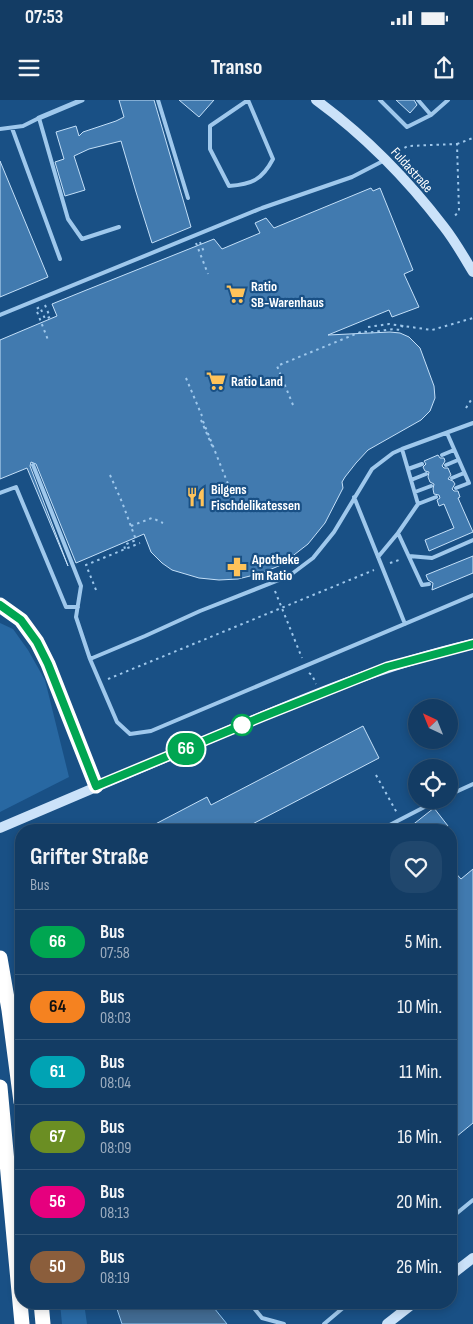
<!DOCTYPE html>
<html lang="de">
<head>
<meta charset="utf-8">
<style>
	body { margin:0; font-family:"Sofia Sans Condensed",sans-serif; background:#20476d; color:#f1f3f6; height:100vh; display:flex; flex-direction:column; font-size:19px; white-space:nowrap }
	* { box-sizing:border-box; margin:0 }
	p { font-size:16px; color:#9dadbf }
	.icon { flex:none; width:28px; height:28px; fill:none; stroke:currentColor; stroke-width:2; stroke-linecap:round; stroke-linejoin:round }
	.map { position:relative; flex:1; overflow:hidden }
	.details { position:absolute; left:15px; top:724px; width:442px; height:485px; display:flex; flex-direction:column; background:#133c64; border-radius:20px; box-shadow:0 2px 8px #0003,0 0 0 1px #325678 }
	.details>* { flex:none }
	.badge { padding:0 10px; border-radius:16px; font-size:18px; line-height:32px }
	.needle { width:32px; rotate:317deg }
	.buttons { position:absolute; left:408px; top:599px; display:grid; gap:10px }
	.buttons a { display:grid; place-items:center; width:50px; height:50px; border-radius:50%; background:#133c64; box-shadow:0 2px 8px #0003,0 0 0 1px #325678; font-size:25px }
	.map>.badge { position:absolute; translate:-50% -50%; box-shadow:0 0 0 2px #fff }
	.round { display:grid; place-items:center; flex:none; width:52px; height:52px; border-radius:20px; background:#20476d }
	.headline { display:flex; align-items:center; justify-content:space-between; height:85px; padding:0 15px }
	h1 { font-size:24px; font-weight:700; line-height:38px }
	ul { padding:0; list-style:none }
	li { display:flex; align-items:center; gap:15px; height:65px; padding:0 15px; border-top:1px solid #325678 }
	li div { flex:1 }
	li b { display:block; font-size:19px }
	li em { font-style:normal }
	li .badge { min-width:55px; font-weight:700; text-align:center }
	.status { display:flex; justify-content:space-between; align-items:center; height:35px; padding:0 25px; background:#133c64; direction:ltr }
	.status svg { height:14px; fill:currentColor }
	header { display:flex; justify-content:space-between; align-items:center; height:65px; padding:0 15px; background:#133c64; font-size:22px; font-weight:700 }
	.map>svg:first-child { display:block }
	.green { fill:#2868a2 }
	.water { fill:#416a91; stroke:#91c4ef }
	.building { fill:#417aaf; stroke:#c4e0f9 }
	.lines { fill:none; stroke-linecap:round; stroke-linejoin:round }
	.path { stroke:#9fc8ec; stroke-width:2; stroke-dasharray:2.5 4; stroke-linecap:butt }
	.lane { stroke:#9fc8ec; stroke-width:4 }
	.street { stroke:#9fc8ec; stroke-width:5 }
	.secondary { stroke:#cbe2f9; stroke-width:10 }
	.highway { stroke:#fff; stroke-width:15 }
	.line-casing { stroke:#fff; stroke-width:11 }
	.line { stroke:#00a651; stroke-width:8 }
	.stop-dot { fill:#fff; stroke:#00a651; stroke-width:2.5 }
	.labels { text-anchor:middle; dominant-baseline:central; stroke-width:4.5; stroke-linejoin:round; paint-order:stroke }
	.street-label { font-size:14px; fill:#fff; stroke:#195085 }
	.poi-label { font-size:14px; font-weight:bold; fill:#fff; stroke:#195085; text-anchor:start }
</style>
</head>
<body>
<div class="status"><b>07:53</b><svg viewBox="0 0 49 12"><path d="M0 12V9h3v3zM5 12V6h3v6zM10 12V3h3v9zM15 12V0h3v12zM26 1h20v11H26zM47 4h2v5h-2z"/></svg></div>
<header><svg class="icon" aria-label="menu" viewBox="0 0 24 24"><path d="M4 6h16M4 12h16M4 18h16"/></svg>Transo<svg class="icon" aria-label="share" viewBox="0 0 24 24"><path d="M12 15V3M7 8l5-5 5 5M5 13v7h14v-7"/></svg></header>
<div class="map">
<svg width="473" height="1224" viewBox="0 0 473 1224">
	<rect width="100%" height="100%" fill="#195085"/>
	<path class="green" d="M0,523L13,529L28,550L45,580L69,677L0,712Z
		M60,1203H84L87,1224H62Z"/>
	<path class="water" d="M115,1203H210L227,1224H122Z"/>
	<path class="building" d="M119,0H154L191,127L152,143L136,92L121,41L89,49L74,56L85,90L65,96L55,62L64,59L56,32L76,26L79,36L83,32L116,21L124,17Z
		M179,0H214L199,17Z
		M396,0H414L417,5L410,13Z
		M0,61L48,177L0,197Z
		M371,88L373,91L380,88L413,170L404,174L419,207L392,217L389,210L328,235L390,232L400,233L409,237L420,248L434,286L435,298L430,311L421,320L368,350L356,363L345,377L342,382L343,388L325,423L308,444L281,465L262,473L238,479L219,480L199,478L172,470L162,463L151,452L144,434L76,463L36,364L31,362L30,366L68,466L27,368L0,379V240L57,216L52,204L84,191L214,139L222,149L260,133L255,123L266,118L274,128Z
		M438,355L440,358H444L445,361L442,366L444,368H448L451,375L448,379L453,381L455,384L452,389L454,391H458L460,397L458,398L473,432L429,451L425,440L454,428L444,404L439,406L437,400L440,398L439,395L434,394L433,389L434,384L430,382L428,377L429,372L425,371L423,367L426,364L424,361Z
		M473,456V473L432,490L433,483L428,480L426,475Z
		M363,626L379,658L241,730H144L207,697L211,705Z
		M434,708L448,726L443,730H406Z
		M451,768L461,779L473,769V1023L451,1041Z"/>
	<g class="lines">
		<path class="path" d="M457,44L473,38
			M393,54L408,46L457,44L459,111L453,118
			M200,142L204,152
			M196,143L208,174
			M45,205L50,217L45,219L40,207L36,209L48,240
			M368,227L389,224L432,230L473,218
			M186,278L202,316
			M293,305L277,266L363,231C375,235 386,227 400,230L403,225
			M466,308L473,297
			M201,320L213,348
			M203,321L228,384
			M110,375L122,402L136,440L124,445L125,449
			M131,426L152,418L163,423
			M390,463L402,459
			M96,490L86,465L140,443
			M275,491L302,558
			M309,573L312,575L316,584
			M108,579L374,470
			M376,675L397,713"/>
		<path class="lane" d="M158,0L188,98
			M248,0L210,26V49L229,86C252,84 262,80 273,59L248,0
			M380,0L407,27L431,15L418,0
			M431,15L448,0
			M12,28L60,159
			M0,29L23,26L39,18L68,119L82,139L119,127
			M0,215L262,108L352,77L383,61
			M447,333L469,383L456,388
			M402,349L418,404
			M442,355L454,350
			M33,365L81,486L76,517L90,559L117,622L130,634L151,631L473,495
			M446,365L458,360
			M408,369L422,364
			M452,378L464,373
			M411,380L426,374
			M415,392L431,386
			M0,393L16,387L66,507H78
			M354,397L405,524
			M398,433L422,485L429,484
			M409,456L432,458L473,440
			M378,457L398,433L418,404L436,397
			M90,559L145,536L200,511L289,476L313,458L334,432L372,369L393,353L402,349L473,323
			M449,695L473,684
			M380,730L438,700
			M451,1118L473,1100
			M249,1202L262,1218L284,1224
			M324,1224L350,1202"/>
		<path class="street" d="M39,18L82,0"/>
		<path class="secondary" d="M316,0C364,35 408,80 444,127C455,141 464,157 473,172
			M0,728C72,697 144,667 216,636C300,600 384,564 473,544
			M451,1175L473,1158
			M387,1224L415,1202"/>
		<path class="highway" d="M0,505L21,520L37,542L48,564L96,686
			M0,858L9,910L21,1002
			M0,987L22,1224
			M41,1202L43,1224"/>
	</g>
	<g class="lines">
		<defs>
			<path id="line" d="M0,505L21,520L37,542L48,564L96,686L264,616L387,567L473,544"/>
		</defs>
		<use href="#line" class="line-casing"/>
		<use href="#line" class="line"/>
	</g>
	<defs>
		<symbol id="supermarket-bare" viewBox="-9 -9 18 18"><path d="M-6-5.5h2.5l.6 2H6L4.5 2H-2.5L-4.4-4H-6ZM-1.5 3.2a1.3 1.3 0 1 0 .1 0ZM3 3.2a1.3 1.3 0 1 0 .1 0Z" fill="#ffc35a" stroke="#195085" stroke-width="2.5" paint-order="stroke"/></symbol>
		<symbol id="restaurant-bare" viewBox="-9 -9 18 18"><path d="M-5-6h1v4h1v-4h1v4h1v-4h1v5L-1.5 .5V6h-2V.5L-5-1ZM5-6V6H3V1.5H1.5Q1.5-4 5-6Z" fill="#ffc35a" stroke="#195085" stroke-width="2.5" paint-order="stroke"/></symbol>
		<symbol id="pharmacy-bare" viewBox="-9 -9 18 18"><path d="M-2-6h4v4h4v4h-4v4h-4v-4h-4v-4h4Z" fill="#ffc35a" stroke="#195085" stroke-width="2.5" paint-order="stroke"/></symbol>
	</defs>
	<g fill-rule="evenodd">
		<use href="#supermarket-bare" x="222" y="180" width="28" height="28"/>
		<use href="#supermarket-bare" x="202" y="267" width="28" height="28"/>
		<use href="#restaurant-bare" x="182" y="383" width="28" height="28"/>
		<use href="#pharmacy-bare" x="223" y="453" width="28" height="28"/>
	</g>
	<circle class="stop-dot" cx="242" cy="625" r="10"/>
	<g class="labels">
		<g class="street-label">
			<text transform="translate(412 70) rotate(48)">Fuldastraße</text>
		</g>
		<g class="poi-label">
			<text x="251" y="186">Ratio<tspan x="251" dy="16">SB-Warenhaus</tspan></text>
			<text x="231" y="281">Ratio Land</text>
			<text x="211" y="389">Bilgens<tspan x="211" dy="16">Fischdelikatessen</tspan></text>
			<text x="252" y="459">Apotheke<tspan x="252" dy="16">im Ratio</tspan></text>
		</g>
	</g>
</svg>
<div class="buttons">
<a><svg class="needle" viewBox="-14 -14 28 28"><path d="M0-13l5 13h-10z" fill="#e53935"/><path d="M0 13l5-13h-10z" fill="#9dadbf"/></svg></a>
<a><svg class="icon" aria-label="locate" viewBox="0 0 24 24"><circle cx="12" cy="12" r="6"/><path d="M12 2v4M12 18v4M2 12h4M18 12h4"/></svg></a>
</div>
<b class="badge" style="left:186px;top:649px;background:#00a651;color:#fff">66</b>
<section class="details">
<div class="headline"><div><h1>Grifter Straße</h1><p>Bus</p></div><a class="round"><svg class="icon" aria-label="heart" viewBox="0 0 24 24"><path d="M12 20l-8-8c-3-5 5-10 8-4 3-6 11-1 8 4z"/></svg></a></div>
<ul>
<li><span class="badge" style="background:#00a651;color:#fff">66</span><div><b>Bus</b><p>07:58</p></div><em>5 Min.</em></li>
<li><span class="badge" style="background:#f58220;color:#111">64</span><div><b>Bus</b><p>08:03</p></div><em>10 Min.</em></li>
<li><span class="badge" style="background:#00a3b4;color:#fff">61</span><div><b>Bus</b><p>08:04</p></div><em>11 Min.</em></li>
<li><span class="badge" style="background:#6b8e23;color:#fff">67</span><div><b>Bus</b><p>08:09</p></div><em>16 Min.</em></li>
<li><span class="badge" style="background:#e6007e;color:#fff">56</span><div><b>Bus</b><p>08:13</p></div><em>20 Min.</em></li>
<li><span class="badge" style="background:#8b5e3c;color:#fff">50</span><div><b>Bus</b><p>08:19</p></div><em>26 Min.</em></li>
</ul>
</section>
</div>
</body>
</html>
